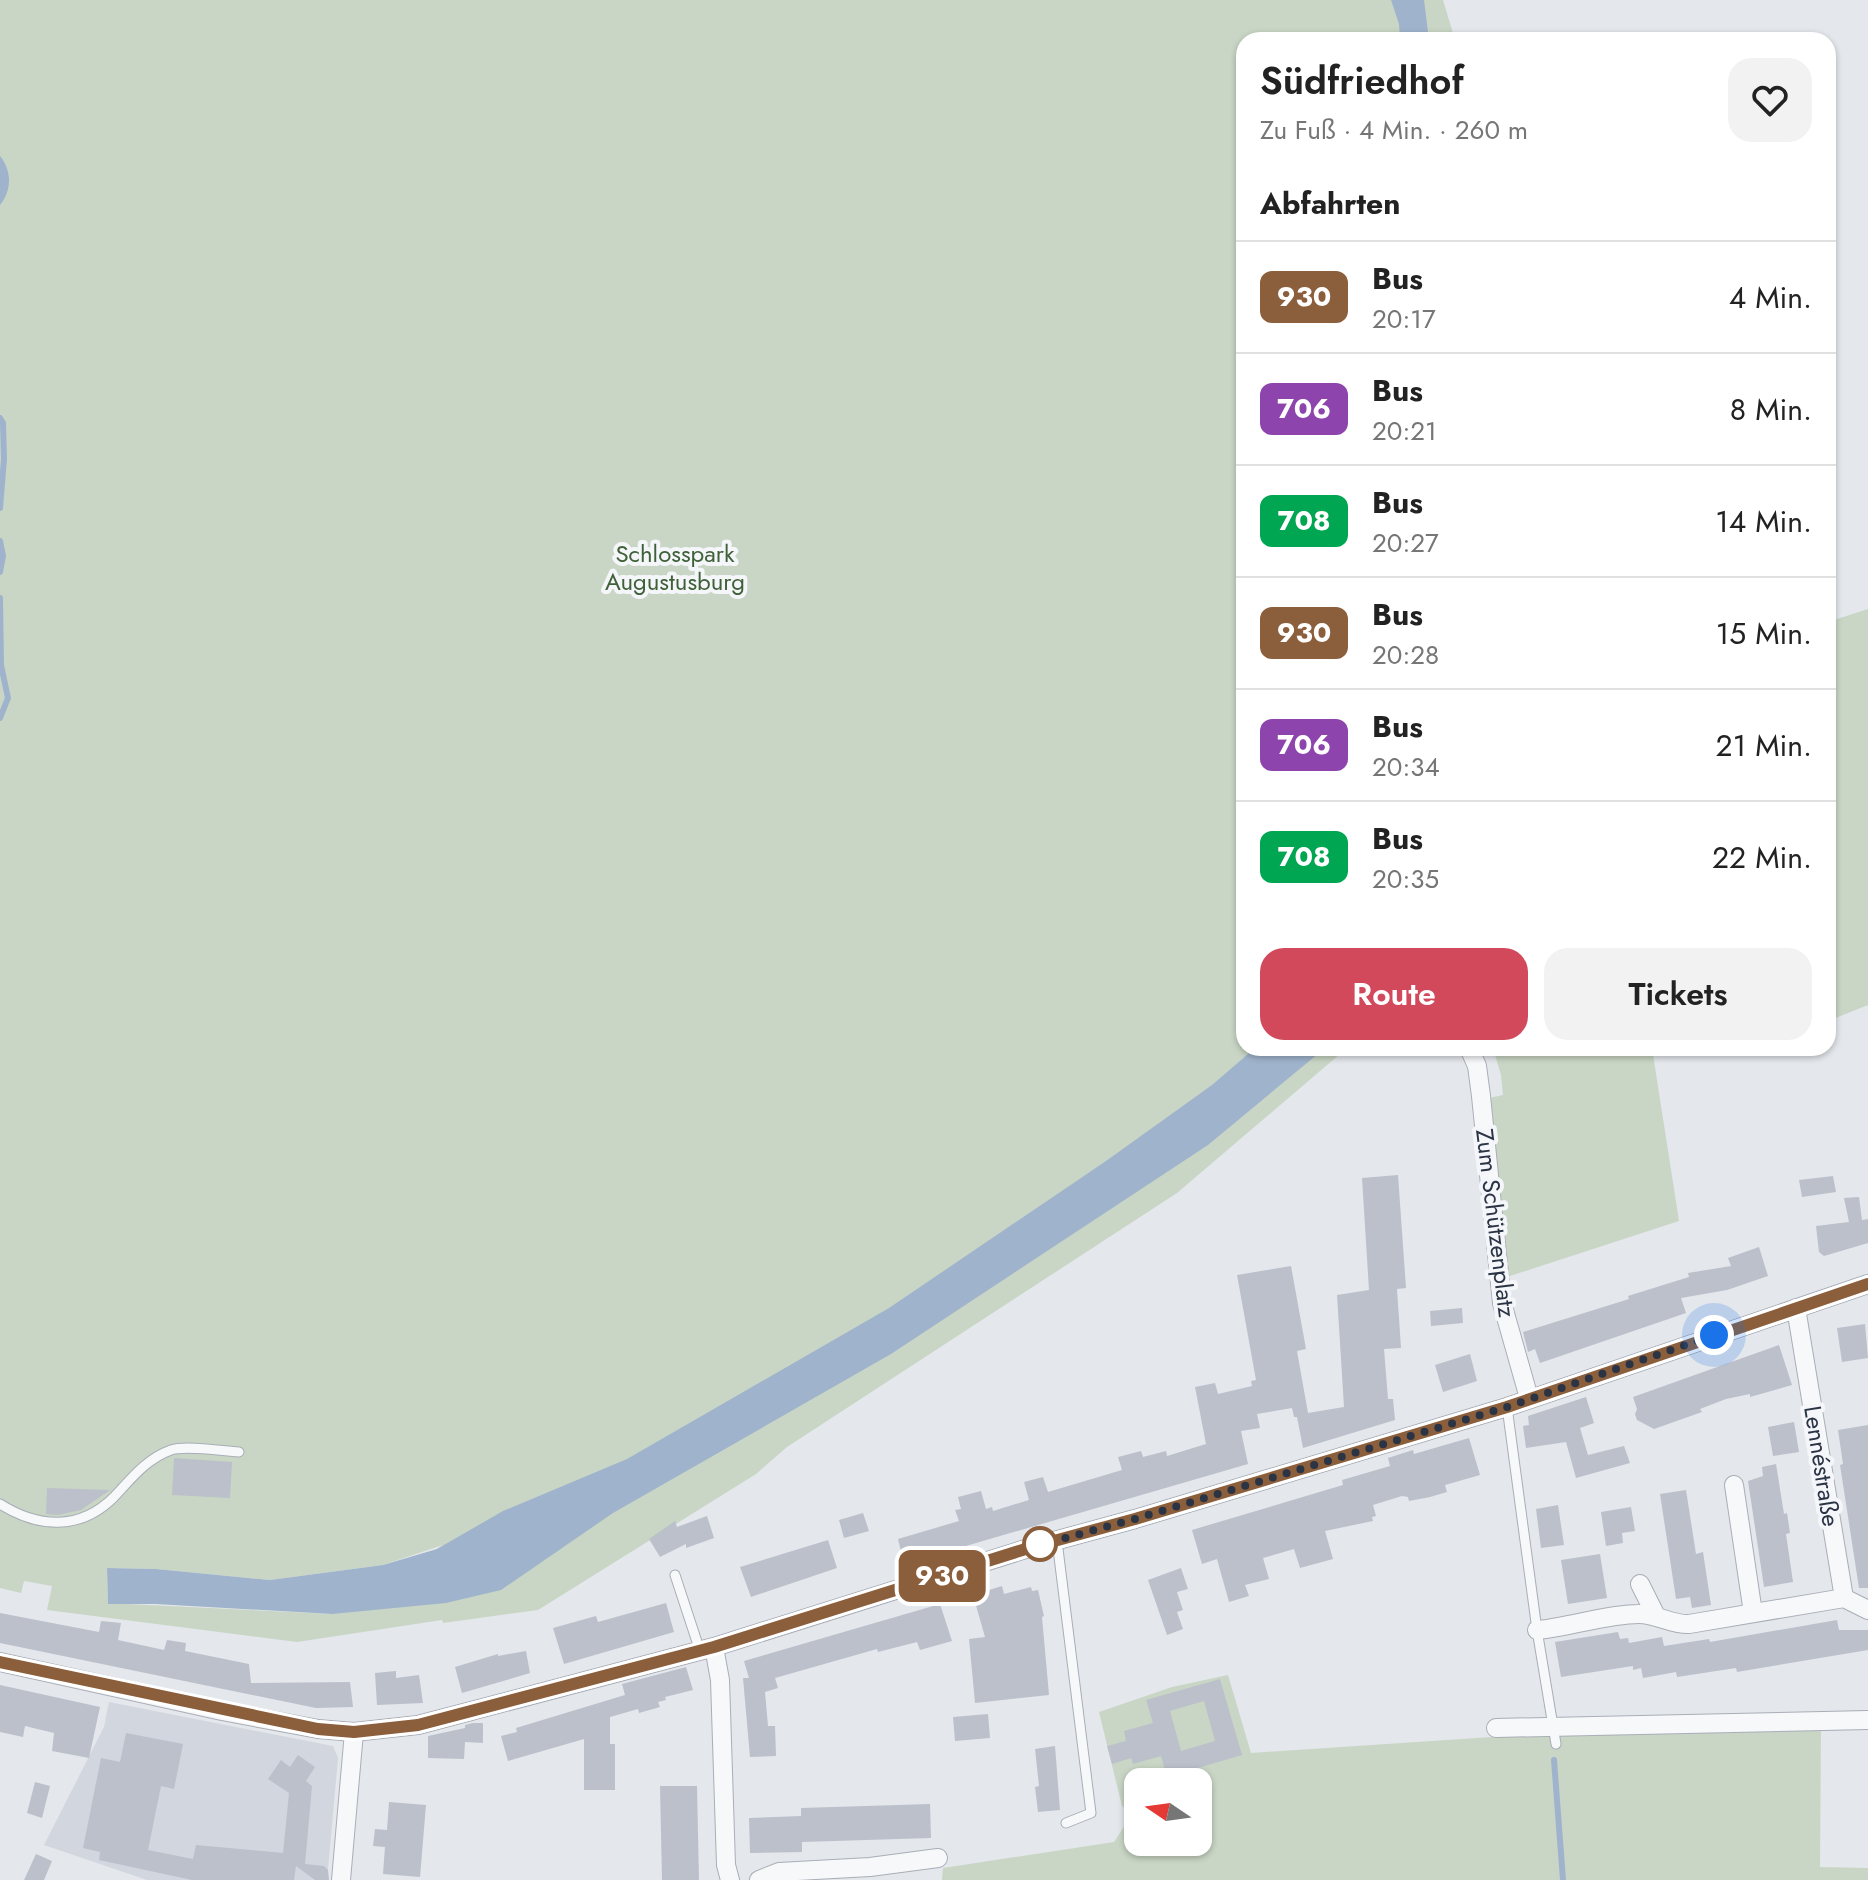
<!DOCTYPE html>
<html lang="de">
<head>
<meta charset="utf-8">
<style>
	body { margin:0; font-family:Jost,sans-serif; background:#f2f2f2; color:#222; height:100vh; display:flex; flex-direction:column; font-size:30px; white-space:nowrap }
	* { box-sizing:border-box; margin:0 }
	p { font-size:26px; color:#767676 }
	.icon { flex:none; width:44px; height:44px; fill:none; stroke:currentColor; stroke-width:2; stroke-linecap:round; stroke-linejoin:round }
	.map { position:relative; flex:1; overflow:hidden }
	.drawer { position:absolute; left:1236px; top:32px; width:600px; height:1024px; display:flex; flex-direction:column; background:#fff; border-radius:24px; box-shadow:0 2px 6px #0004 }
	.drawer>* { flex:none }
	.badge { padding:0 16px; border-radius:12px; font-size:28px; line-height:52px }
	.needle { width:52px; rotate:283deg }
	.fabs { position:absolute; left:1124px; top:1768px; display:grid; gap:16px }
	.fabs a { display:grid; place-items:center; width:88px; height:88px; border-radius:16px; background:#fff; box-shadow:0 2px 6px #0004; font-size:40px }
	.you { position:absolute; width:40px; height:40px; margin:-20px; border:6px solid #fff; border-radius:50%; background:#1a73e8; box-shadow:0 0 0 12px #1a73e833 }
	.map>.badge { position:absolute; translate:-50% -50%; box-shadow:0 0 0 4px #fff }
	h2 { padding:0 24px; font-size:30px; line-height:72px }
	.round { display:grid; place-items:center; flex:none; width:84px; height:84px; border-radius:24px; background:#f2f2f2 }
	.summary { display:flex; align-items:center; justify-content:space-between; height:136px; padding:0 24px }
	h1 { font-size:38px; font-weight:600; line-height:60px }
	.action { display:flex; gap:16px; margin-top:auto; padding:16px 24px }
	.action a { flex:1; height:92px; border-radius:24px; background:#d1495b; color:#fff; font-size:32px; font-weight:600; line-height:92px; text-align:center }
	.action a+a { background:#f2f2f2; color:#222 }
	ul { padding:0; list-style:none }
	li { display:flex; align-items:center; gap:24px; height:112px; padding:0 24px; border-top:2px solid #e0e0e0 }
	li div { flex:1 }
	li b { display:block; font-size:30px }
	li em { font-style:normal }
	li .badge { min-width:88px; font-weight:700; text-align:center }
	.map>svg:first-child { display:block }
	.built { fill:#d2d6de }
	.green { fill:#c9d6c5; fill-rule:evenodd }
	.water { fill:#9fb4cc }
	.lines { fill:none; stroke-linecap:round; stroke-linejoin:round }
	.stream { stroke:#9fb4cc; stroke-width:6 }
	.building { fill:#bbc0ca; fill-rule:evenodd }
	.lane-casing { stroke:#a9aeb7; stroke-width:11 }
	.street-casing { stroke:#a9aeb7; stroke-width:20 }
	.lane { stroke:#f7f8fa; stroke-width:9 }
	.street { stroke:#f7f8fa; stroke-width:18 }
	.line-casing { stroke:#fff; stroke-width:18 }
	.line { stroke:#8b5e3c; stroke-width:12 }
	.walk { stroke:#2b3445; stroke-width:8; stroke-dasharray:0 14.4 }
	.stop-dot { fill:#fff; stroke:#8b5e3c; stroke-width:4 }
	.labels { text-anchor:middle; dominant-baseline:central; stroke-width:8; stroke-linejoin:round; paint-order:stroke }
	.park-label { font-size:24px; fill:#3f6138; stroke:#f4f6f9 }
	.street-label { font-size:24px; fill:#2b3445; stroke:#f4f6f9 }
</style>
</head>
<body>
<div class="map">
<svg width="1868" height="1880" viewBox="0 0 1868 1880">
	<rect width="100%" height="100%" fill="#e4e7ec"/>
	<path class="built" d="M109,1702L333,1746L338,1758L327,1880H147L44,1845L104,1727Z"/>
	<path class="green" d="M0,0H1443L1455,40H1244V1048H1347L1177,1193L787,1447L756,1474L538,1610L443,1623L442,1620L297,1642L47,1610L52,1586L24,1581L21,1593L0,1588ZM443,1545L332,1614L108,1603L107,1568L156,1569L270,1580L383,1565Z
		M1868,609V1005L1828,1021V622Z
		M1493,1048H1652L1679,1221L1507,1277L1489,1098L1503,1095L1501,1075Z
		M1228,1675L1251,1753L1553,1733L1821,1725L1820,1867L1868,1868V1880H942L943,1868L1114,1842L1132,1814L1122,1806L1099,1712L1172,1687ZM1138,1782H1198V1842H1138Z"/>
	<path class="water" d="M1391,0H1424L1429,40H1400L1399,24Z
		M0,156C12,171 12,190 0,205Z
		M1255,1048H1325L1208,1145L891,1354L613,1513L501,1590L446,1603L332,1614L155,1604H108L107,1568L156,1569L270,1580L383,1565L437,1549L503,1511L627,1459L889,1308L1106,1161L1212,1085Z"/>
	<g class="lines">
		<path class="stream" d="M0,418L3,423L4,459L0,508
			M0,541L3,556L0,572
			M0,598L1,665L8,698L0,718
			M1554,1760L1563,1880"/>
	</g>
	<path class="building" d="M1398,1175L1406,1288L1397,1289L1401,1348L1384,1349L1388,1399H1393L1395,1420L1303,1448L1297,1417H1294L1292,1408L1257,1414L1260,1428L1241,1431L1248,1464L904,1564L898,1539L959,1521L955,1510L961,1509L958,1497L981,1491L986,1509L992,1507L993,1511L1029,1500L1024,1482L1043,1477L1048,1492L1122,1470L1118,1457L1141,1451L1143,1457L1166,1451L1167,1456L1206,1444L1195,1387L1215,1383L1218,1394L1252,1386L1251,1381L1256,1380L1237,1275L1291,1266L1306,1349L1297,1351L1308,1413L1344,1407L1337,1295L1369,1290L1362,1178Z
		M1833,1176L1836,1192L1802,1197L1799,1180Z
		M1859,1197L1862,1220L1868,1219V1243L1824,1256L1819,1252L1816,1226L1849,1222L1844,1198Z
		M1759,1247L1768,1276L1727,1290L1681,1298L1686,1313L1540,1363L1535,1349L1528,1352L1523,1332L1629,1299L1628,1296L1689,1277L1688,1273L1731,1266L1728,1258Z
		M1462,1308L1463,1323L1431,1326L1430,1311Z
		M1865,1324L1868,1358L1842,1362L1837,1328Z
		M1779,1345L1792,1385L1750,1397V1394L1726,1399L1700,1409L1702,1412L1654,1429L1637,1420L1635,1414L1637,1409L1633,1397Z
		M1470,1354L1477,1381L1443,1392L1435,1365Z
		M1586,1397L1594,1423L1580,1428L1588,1455L1624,1446L1630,1463L1576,1478L1566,1442L1526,1448L1523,1426L1529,1425L1528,1416Z
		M1794,1422L1799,1452L1773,1456L1768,1427Z
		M1868,1425V1588H1859L1840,1465L1843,1464L1838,1430Z
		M1469,1438L1480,1475L1445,1485L1447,1492L1430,1497L1409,1501L1408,1497L1402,1496L1373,1505L1376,1516L1372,1517L1373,1521L1325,1531L1333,1559L1300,1568L1294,1549L1263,1558L1269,1579L1245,1585L1249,1596L1229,1602L1217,1559L1202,1564L1192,1530L1343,1485L1342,1480L1390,1466L1388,1458L1413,1450L1414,1454Z
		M174,1458L232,1462L230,1498L172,1495Z
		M1776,1464L1784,1514L1787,1513L1790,1533L1786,1534L1793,1582L1764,1587L1748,1481L1763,1476L1762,1467Z
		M47,1488L110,1490L81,1510L58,1515L46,1514Z
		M1686,1490L1696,1554L1703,1552L1711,1605L1692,1608L1690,1597L1676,1599L1660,1494Z
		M1558,1505L1564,1545L1541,1548L1536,1509Z
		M1631,1507L1635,1531L1622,1533L1623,1543L1606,1546L1601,1512Z
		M863,1513L869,1531L844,1538L839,1520Z
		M707,1516L714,1538L686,1548V1544L660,1557L649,1539L675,1521L677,1527Z
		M828,1540L837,1568L751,1597L740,1567Z
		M1600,1554L1607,1598L1568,1604L1561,1560Z
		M1181,1568L1188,1589L1177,1592L1183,1610L1177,1612L1183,1629L1167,1635L1148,1580Z
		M1002,1586L1004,1594L1031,1587L1032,1591L1038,1590L1044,1616L1042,1617L1049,1695L975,1703L969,1639L985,1637L973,1595Z
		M666,1603L674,1632L564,1664L553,1628L596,1616L598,1622Z
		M940,1604L952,1641L920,1650L917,1642L878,1652L877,1649L775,1678L778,1688L765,1692L768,1726H775L776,1756L750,1757L743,1678H749L744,1661Z
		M0,1613L99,1632L101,1621L121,1623L118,1640L164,1650L167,1640L186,1643L185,1651L249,1664L251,1683L350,1682L353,1707L316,1708L0,1643Z
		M1837,1620L1839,1630H1868V1650L1737,1672L1736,1668L1677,1677L1676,1672L1643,1678L1641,1668L1633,1670V1666L1561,1677L1555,1642L1618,1632L1620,1639L1628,1638L1629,1643L1662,1637L1664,1646L1709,1639L1710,1642Z
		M526,1651L530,1673L462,1693L455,1667L498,1654V1656Z
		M686,1667L693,1690L665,1697L666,1700L658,1702L660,1707L639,1713L638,1709L610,1717V1744H615V1790H584V1739L508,1761L501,1736L517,1732L516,1728L625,1695L622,1684Z
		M396,1671V1678L419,1675L423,1703L377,1705L375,1673Z
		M1220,1679L1242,1755L1167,1777L1161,1756L1133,1764L1131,1758L1112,1764L1107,1746L1126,1741L1124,1731L1153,1723L1146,1700ZM1204,1701L1215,1741L1181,1751L1170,1711Z
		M0,1685L100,1707L89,1758L52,1751L54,1733L25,1726L23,1737L0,1732Z
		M988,1714L990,1738L955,1741L953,1717Z
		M473,1723H483V1743L465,1742L464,1759L428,1758V1736L465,1728V1725Z
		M126,1733L183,1744L174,1789L161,1786L148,1850L193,1859L196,1845L283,1853L289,1793L268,1779L281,1760L290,1767L298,1755L315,1767L306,1781L312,1786L305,1864L324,1866L328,1870L329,1880H315L296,1866L294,1880H192L99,1860L100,1852L83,1848L101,1758L120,1762Z
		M1055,1746L1060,1810L1038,1812L1035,1787L1039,1786L1035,1749Z
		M35,1782L50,1786L42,1818L27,1813Z
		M660,1786H697L699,1880H662Z
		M389,1802L426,1805L420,1877L383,1874L385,1847L373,1846L375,1829L387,1830Z
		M930,1804L931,1838L802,1842V1852L750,1853L749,1818L801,1816V1808Z
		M36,1854L52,1861L44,1880H24Z"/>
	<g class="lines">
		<defs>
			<path id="lane" d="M1507,1407L1537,1630L1556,1744
				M0,1504C38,1528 80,1531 114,1497C131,1479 146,1459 171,1450C186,1445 222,1451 239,1452
				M1057,1541L1091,1813L1066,1823
				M675,1575L700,1651"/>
			<path id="street" d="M1469,1048L1477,1066L1481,1096L1502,1303L1529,1398
				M1796,1308L1844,1598L1868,1610
				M1734,1485L1753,1613
				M1640,1584L1656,1616
				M1537,1630C1571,1627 1606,1614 1639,1614C1657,1614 1672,1625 1689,1624L1844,1598
				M714,1647L720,1680L726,1865L730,1880
				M0,1662L222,1711L318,1729L354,1732L418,1725L714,1647L1032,1547L1135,1519L1507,1407L1868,1284
				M1496,1728L1868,1720
				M341,1880L354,1732
				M759,1880L779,1872L870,1867L938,1858"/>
		</defs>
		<use href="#lane" class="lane-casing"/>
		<use href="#street" class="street-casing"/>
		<use href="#lane" class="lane"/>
		<use href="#street" class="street"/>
	</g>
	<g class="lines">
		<defs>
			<path id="line" d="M0,1662L318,1729L354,1732L418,1725L714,1647L1032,1547L1135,1519L1507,1407L1868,1284"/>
		</defs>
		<use href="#line" class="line-casing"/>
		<use href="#line" class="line"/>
		<path class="walk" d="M1040,1544L1032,1547L1135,1519L1507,1407L1714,1335"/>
	</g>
	<circle class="stop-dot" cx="1040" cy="1544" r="16"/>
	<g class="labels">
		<g class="park-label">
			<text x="675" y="553">Schlosspark<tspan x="675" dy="28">Augustusburg</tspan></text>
		</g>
		<g class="street-label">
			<text transform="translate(1496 1223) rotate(83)">Zum Schützenplatz</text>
			<text transform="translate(1822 1466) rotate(81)">Lennéstraße</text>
		</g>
	</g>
</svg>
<div class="fabs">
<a><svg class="needle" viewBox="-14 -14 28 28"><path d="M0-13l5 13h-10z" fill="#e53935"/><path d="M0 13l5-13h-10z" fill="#767676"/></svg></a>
</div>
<div class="you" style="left:1714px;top:1335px"></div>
<b class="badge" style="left:942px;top:1576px;background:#8b5e3c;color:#fff">930</b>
<section class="drawer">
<div class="summary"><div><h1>Südfriedhof</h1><p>Zu Fuß · 4 Min. · 260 m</p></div><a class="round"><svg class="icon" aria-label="heart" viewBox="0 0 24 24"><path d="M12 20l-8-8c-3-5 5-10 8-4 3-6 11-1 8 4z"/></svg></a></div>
<h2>Abfahrten</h2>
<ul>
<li><span class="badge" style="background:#8b5e3c;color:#fff">930</span><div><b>Bus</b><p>20:17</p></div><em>4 Min.</em></li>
<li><span class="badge" style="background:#8e44ad;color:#fff">706</span><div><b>Bus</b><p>20:21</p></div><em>8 Min.</em></li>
<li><span class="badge" style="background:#00a651;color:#fff">708</span><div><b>Bus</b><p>20:27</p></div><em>14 Min.</em></li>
<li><span class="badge" style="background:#8b5e3c;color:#fff">930</span><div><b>Bus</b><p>20:28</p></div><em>15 Min.</em></li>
<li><span class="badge" style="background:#8e44ad;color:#fff">706</span><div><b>Bus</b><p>20:34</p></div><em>21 Min.</em></li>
<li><span class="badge" style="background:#00a651;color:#fff">708</span><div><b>Bus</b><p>20:35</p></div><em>22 Min.</em></li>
</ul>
<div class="action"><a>Route</a><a>Tickets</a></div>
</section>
</div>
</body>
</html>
